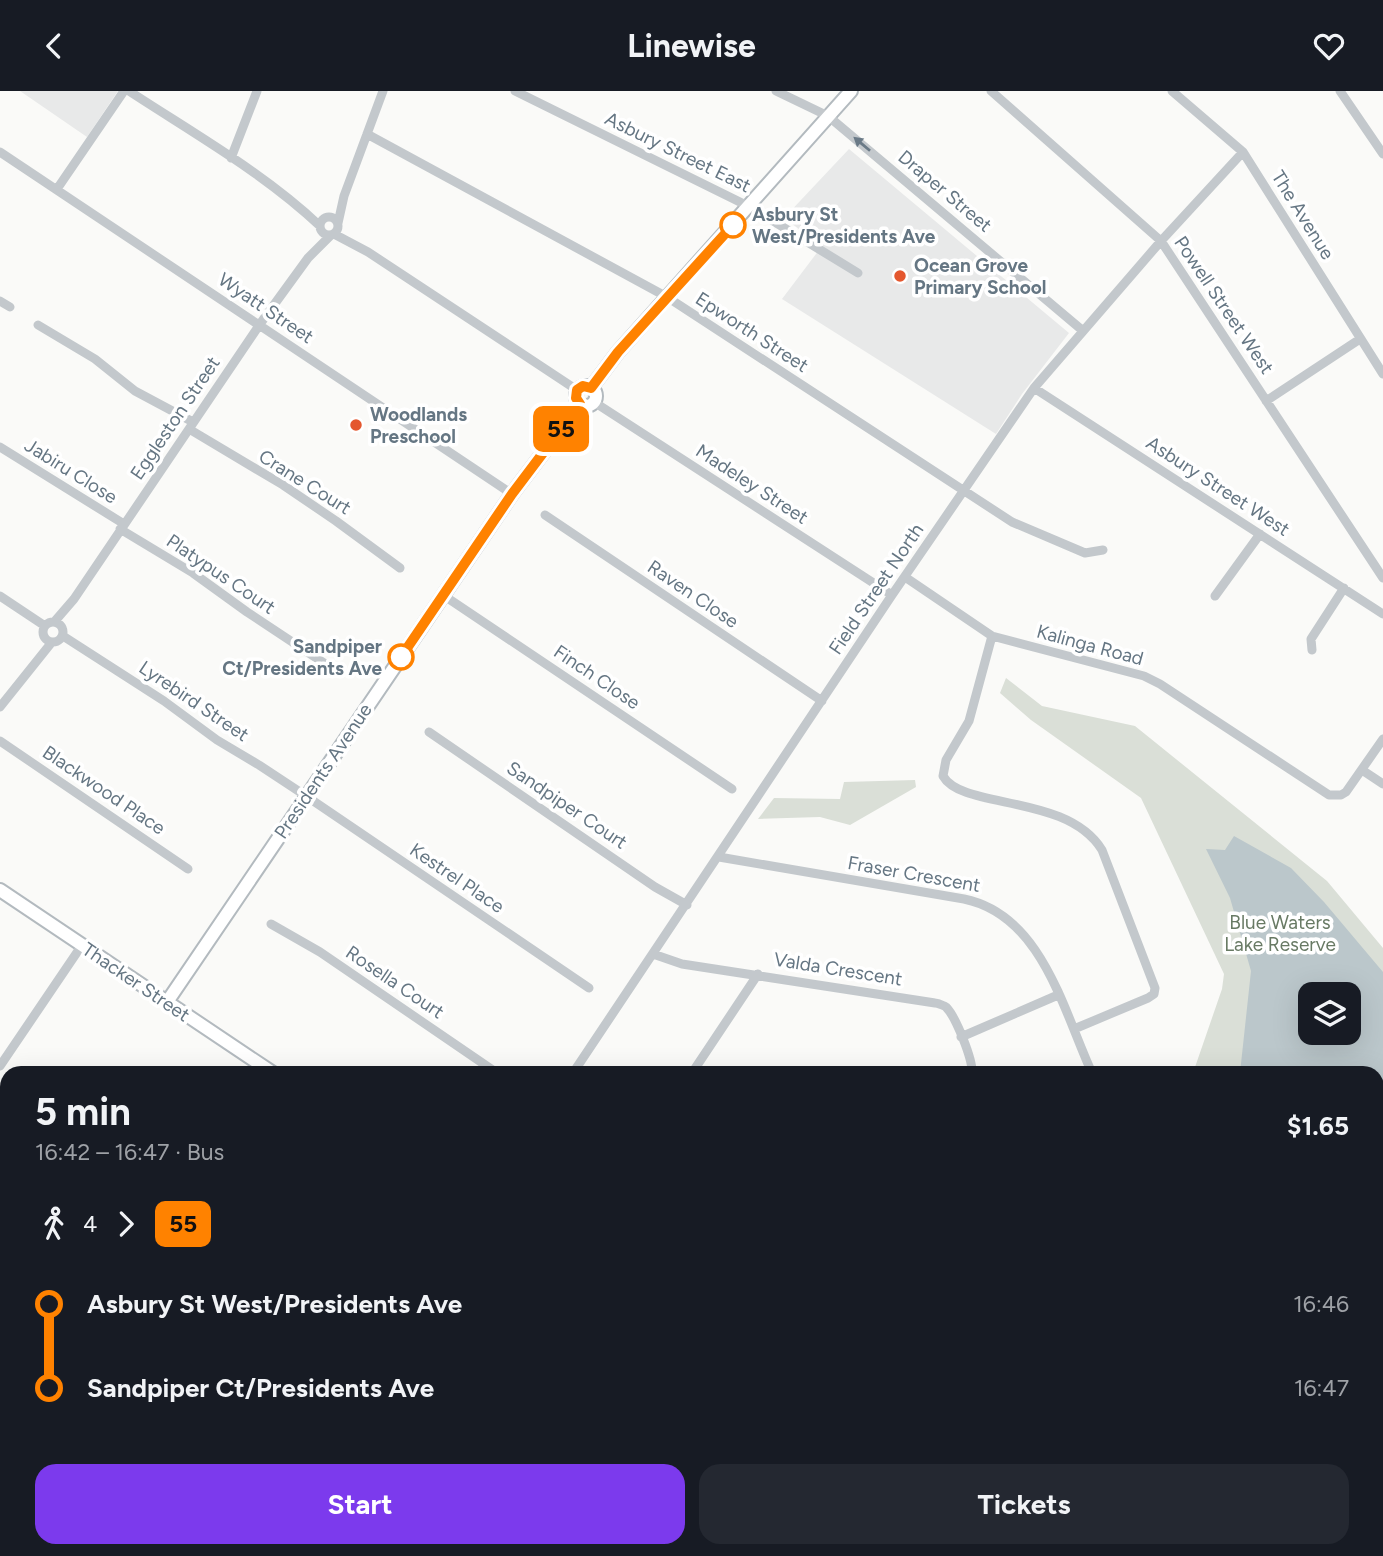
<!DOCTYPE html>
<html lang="en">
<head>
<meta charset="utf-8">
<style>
	body { margin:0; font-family:Figtree,sans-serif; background:#242831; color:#f1f3f6; height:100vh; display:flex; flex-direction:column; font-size:26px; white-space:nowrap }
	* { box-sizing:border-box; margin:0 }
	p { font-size:23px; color:#9ea1a6 }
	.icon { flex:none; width:38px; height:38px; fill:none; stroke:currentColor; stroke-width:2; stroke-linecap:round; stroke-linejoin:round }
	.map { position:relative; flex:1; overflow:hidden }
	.panel { position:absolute; left:0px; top:975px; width:1384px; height:492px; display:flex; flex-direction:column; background:#171b24; border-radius:21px 21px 0 0; box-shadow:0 7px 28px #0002 }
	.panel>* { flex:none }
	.badge { padding:0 14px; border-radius:10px; font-size:24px; line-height:46px }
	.buttons { position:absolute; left:1298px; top:891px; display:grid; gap:14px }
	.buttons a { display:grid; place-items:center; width:63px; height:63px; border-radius:14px; background:#171b24; box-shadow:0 7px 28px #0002; font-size:35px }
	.map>.badge { position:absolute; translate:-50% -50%; box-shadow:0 0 0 4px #fff }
	.legs { display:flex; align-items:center; gap:10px; height:77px; padding:0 35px; font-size:23px }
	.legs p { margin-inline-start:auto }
	.overview { display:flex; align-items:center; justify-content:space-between; height:119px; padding:0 35px }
	h1 { font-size:38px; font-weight:700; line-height:52px }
	.button { display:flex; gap:14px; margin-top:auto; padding:14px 35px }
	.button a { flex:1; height:80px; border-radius:21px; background:#7c3aed; color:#fff; font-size:28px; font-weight:700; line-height:80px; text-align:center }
	.button a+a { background:#242831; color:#f1f3f6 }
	ul { padding:0 35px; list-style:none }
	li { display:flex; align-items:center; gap:24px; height:84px; font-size:26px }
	li i { display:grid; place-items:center; width:10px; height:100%; margin:0 9px; background:currentColor }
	li i::after { content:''; width:18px; height:18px; margin:-9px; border:5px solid; border-radius:50%; background:#171b24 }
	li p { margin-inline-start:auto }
	li:first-child i { background:linear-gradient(#0000 50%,currentColor 0) }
	li:last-child i { background:linear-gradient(currentColor 50%,#0000 0) }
	header { display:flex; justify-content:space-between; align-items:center; height:91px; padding:0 35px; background:#171b24; font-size:32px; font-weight:700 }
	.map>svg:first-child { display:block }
	.built { fill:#e8e9e9 }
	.green { fill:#dadfd7; fill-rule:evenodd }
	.water { fill:#bbc7cb; fill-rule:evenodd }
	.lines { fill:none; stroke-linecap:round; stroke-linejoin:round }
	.secondary-casing { stroke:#b3babf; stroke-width:16 }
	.street { stroke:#c3c8cc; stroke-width:9 }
	.secondary { stroke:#fff; stroke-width:12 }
	.oneway { fill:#6a7a87 }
	.line-1-casing { stroke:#fff; stroke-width:16 }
	.line-1 { stroke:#ff8200; stroke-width:10 }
	.stop-1-dot { fill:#fff; stroke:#ff8200; stroke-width:3.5 }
	.poi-dot { fill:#e4572e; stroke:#fff; stroke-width:2.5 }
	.labels { text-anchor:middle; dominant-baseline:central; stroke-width:7; stroke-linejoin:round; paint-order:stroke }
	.street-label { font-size:19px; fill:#657683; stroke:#fff }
	.stop-label { font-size:19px; font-weight:bold; fill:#657683; stroke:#fff; text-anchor:start }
	.poi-label { font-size:19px; font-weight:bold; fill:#657683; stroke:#fff; text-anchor:start }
	.park-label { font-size:19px; fill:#687a64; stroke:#fff }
</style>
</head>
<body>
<header><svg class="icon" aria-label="back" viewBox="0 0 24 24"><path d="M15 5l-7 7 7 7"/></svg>Linewise<svg class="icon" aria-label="heart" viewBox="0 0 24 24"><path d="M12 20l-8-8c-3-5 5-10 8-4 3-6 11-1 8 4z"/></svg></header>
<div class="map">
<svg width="1383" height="1465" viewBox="0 0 1383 1465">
	<rect width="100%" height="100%" fill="#fafaf8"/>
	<path class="built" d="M20,0H118L87,46Z
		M849,58L1069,242L1022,303L996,343L782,208L822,155L784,127Z"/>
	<path class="green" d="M1006,587L1042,615L1135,635L1327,790L1383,857V1132L1377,1129V982H1193L1222,898L1224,883L1141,707L1031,629L1000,602ZM1311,903H1349V942H1311Z
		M915,689L916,696L850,734L820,726L758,728L774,707L840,708L844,691Z
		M205,1460H362L365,1465H210Z"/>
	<path class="water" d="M1234,745L1291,777L1324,811L1383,881V1114L1377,1112V982H1240L1251,880L1230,807L1206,758L1225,759ZM1311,903H1349V942H1311Z"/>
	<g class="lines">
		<defs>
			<path id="secondary" d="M576 305a10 10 0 1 1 20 0a10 10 0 1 1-20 0Z
				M591,297L618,261L851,0
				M0,799L273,982
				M167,911L512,403L580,313
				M989,1460L998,1465"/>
		</defs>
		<use href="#secondary" class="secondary-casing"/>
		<path class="street" d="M129,0C193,42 264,82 320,135
			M515,0L750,116L858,182
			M776,0L828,25L1082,239
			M991,0L1161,150L1383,487
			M1172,0L1243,61L1383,283
			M1340,0L1383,63
			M367,43L667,206L1012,431L1085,462L1103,459
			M0,61L512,403
			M231,67L257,0
			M57,98L124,0
			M320 135a9 9 0 1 1 18 0a9 9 0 1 1-18 0Z
			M338,132L344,105L383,0
			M334,143L368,161L577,299
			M0,210L10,216
			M38,234L95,268L135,300L193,331
			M1034,297L1383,523
			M1266,310L1360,248
			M594,311L892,504
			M189,338L283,394L336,430L400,477
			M0,356L124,433
			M545,424L822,610
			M120,438L193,482L247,521L336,580
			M905,486L992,545L1144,585L1160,593L1329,704H1341L1346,701L1383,648
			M443,504L732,698
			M0,505L45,535
			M1215,505L1260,443
			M55,530L74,508L260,233L308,167L331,144
			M43 541a10 10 0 1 1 20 0a10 10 0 1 1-20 0Z
			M63,545L164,610L217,649L259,674L306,705L589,897
			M992,545L969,630L946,669L943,685C962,719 1067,702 1102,759L1155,897L1154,903L1148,907L1074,938
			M1312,559L1311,548L1344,497
			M0,616L52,551
			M429,641L655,796L687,814
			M0,650L188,778
			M1362,679L1383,693
			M719,766L964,808C1042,824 1063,919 1092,982
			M271,833L320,861L497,982
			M653,863L682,873L935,912C937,912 945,915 946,916C956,926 973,969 972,982
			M961,946L1058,904
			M0,975L82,854
			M573,982L892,504L1034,297L1161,150L1243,61
			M692,982L758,883
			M0,1107L7,1114
			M1377,1199L1383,1202
			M1377,1327L1383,1336
			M0,1349L7,1330
			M1377,1388L1383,1384
			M467,1460L471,1465
			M739,1460L747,1465
			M1207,1460L1215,1465
			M171,1465L176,1460
			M956,1465L959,1460
			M1082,1465L1086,1460
			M1242,1465L1246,1460"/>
		<use href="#secondary" class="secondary"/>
	</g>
	<defs><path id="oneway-solid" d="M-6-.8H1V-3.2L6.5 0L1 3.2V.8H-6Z" transform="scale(1.75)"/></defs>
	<use class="oneway" href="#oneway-solid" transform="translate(862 53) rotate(-140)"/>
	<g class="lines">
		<defs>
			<path id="line-1" d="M401,566L512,403L580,313L576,307L577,299L583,295L591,297L618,261L733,134"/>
		</defs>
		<use href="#line-1" class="line-1-casing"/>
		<use href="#line-1" class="line-1"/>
	</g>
	<g class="stop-1-dot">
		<circle cx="733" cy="134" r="12"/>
		<circle cx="401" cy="566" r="12"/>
	</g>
	<g class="poi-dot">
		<circle cx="900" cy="185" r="7"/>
		<circle cx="356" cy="334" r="7"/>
	</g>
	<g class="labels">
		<g class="street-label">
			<text transform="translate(678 61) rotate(26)">Asbury Street East</text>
			<text transform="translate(945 100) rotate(40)">Draper Street</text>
			<text transform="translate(1303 124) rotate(58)">The Avenue</text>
			<text transform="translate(1224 214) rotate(56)">Powell Street West</text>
			<text transform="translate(266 217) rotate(34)">Wyatt Street</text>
			<text transform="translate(752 241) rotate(33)">Epworth Street</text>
			<text transform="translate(175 327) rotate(-56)">Eggleston Street</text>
			<text transform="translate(71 380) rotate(32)">Jabiru Close</text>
			<text transform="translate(305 391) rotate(32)">Crane Court</text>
			<text transform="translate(752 393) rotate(33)">Madeley Street</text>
			<text transform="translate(1218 395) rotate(33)">Asbury Street West</text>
			<text transform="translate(221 483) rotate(34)">Platypus Court</text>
			<text transform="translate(876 498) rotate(-56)">Field Street North</text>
			<text transform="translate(693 503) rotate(34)">Raven Close</text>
			<text transform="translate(1090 554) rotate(15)">Kalinga Road</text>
			<text transform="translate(597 586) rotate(34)">Finch Close</text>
			<text transform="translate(194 610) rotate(34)">Lyrebird Street</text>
			<text transform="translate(323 680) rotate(-56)">Presidents Avenue</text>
			<text transform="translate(104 699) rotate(34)">Blackwood Place</text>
			<text transform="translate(567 714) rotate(34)">Sandpiper Court</text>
			<text transform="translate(914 783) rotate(10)">Fraser Crescent</text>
			<text transform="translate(457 787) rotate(34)">Kestrel Place</text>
			<text transform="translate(838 878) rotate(9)">Valda Crescent</text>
			<text transform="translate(136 891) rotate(34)">Thacker Street</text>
			<text transform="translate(395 891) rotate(34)">Rosella Court</text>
		</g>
		<g class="stop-label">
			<text x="752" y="123">Asbury St<tspan x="752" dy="22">West/Presidents Ave</tspan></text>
			<text x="382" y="555" text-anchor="end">Sandpiper<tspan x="382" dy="22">Ct/Presidents Ave</tspan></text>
		</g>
		<g class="poi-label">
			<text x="914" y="174">Ocean Grove<tspan x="914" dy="22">Primary School</tspan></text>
			<text x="370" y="323">Woodlands<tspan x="370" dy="22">Preschool</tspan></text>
		</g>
		<g class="park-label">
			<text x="1280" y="831">Blue Waters<tspan x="1280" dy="22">Lake Reserve</tspan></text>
		</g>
	</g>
</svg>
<div class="buttons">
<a><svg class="icon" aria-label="layers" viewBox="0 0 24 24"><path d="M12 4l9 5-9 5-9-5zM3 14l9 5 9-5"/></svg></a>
</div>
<b class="badge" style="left:561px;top:338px;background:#ff8200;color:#111">55</b>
<section class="panel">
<div class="overview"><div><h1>5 min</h1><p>16:42 – 16:47 · Bus</p></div><b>$1.65</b></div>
<div class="legs"><svg class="icon" aria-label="walk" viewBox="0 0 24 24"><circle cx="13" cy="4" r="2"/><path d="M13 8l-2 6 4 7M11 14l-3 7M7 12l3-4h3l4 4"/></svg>4<svg class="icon" aria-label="forward" viewBox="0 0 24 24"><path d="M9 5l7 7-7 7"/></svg><b class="badge" style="background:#ff8200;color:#111">55</b></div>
<ul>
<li><i style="color:#ff8200"></i><b>Asbury St West/Presidents Ave</b><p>16:46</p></li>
<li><i style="color:#ff8200"></i><b>Sandpiper Ct/Presidents Ave</b><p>16:47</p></li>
</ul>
<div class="button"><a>Start</a><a>Tickets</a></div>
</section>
</div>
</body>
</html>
